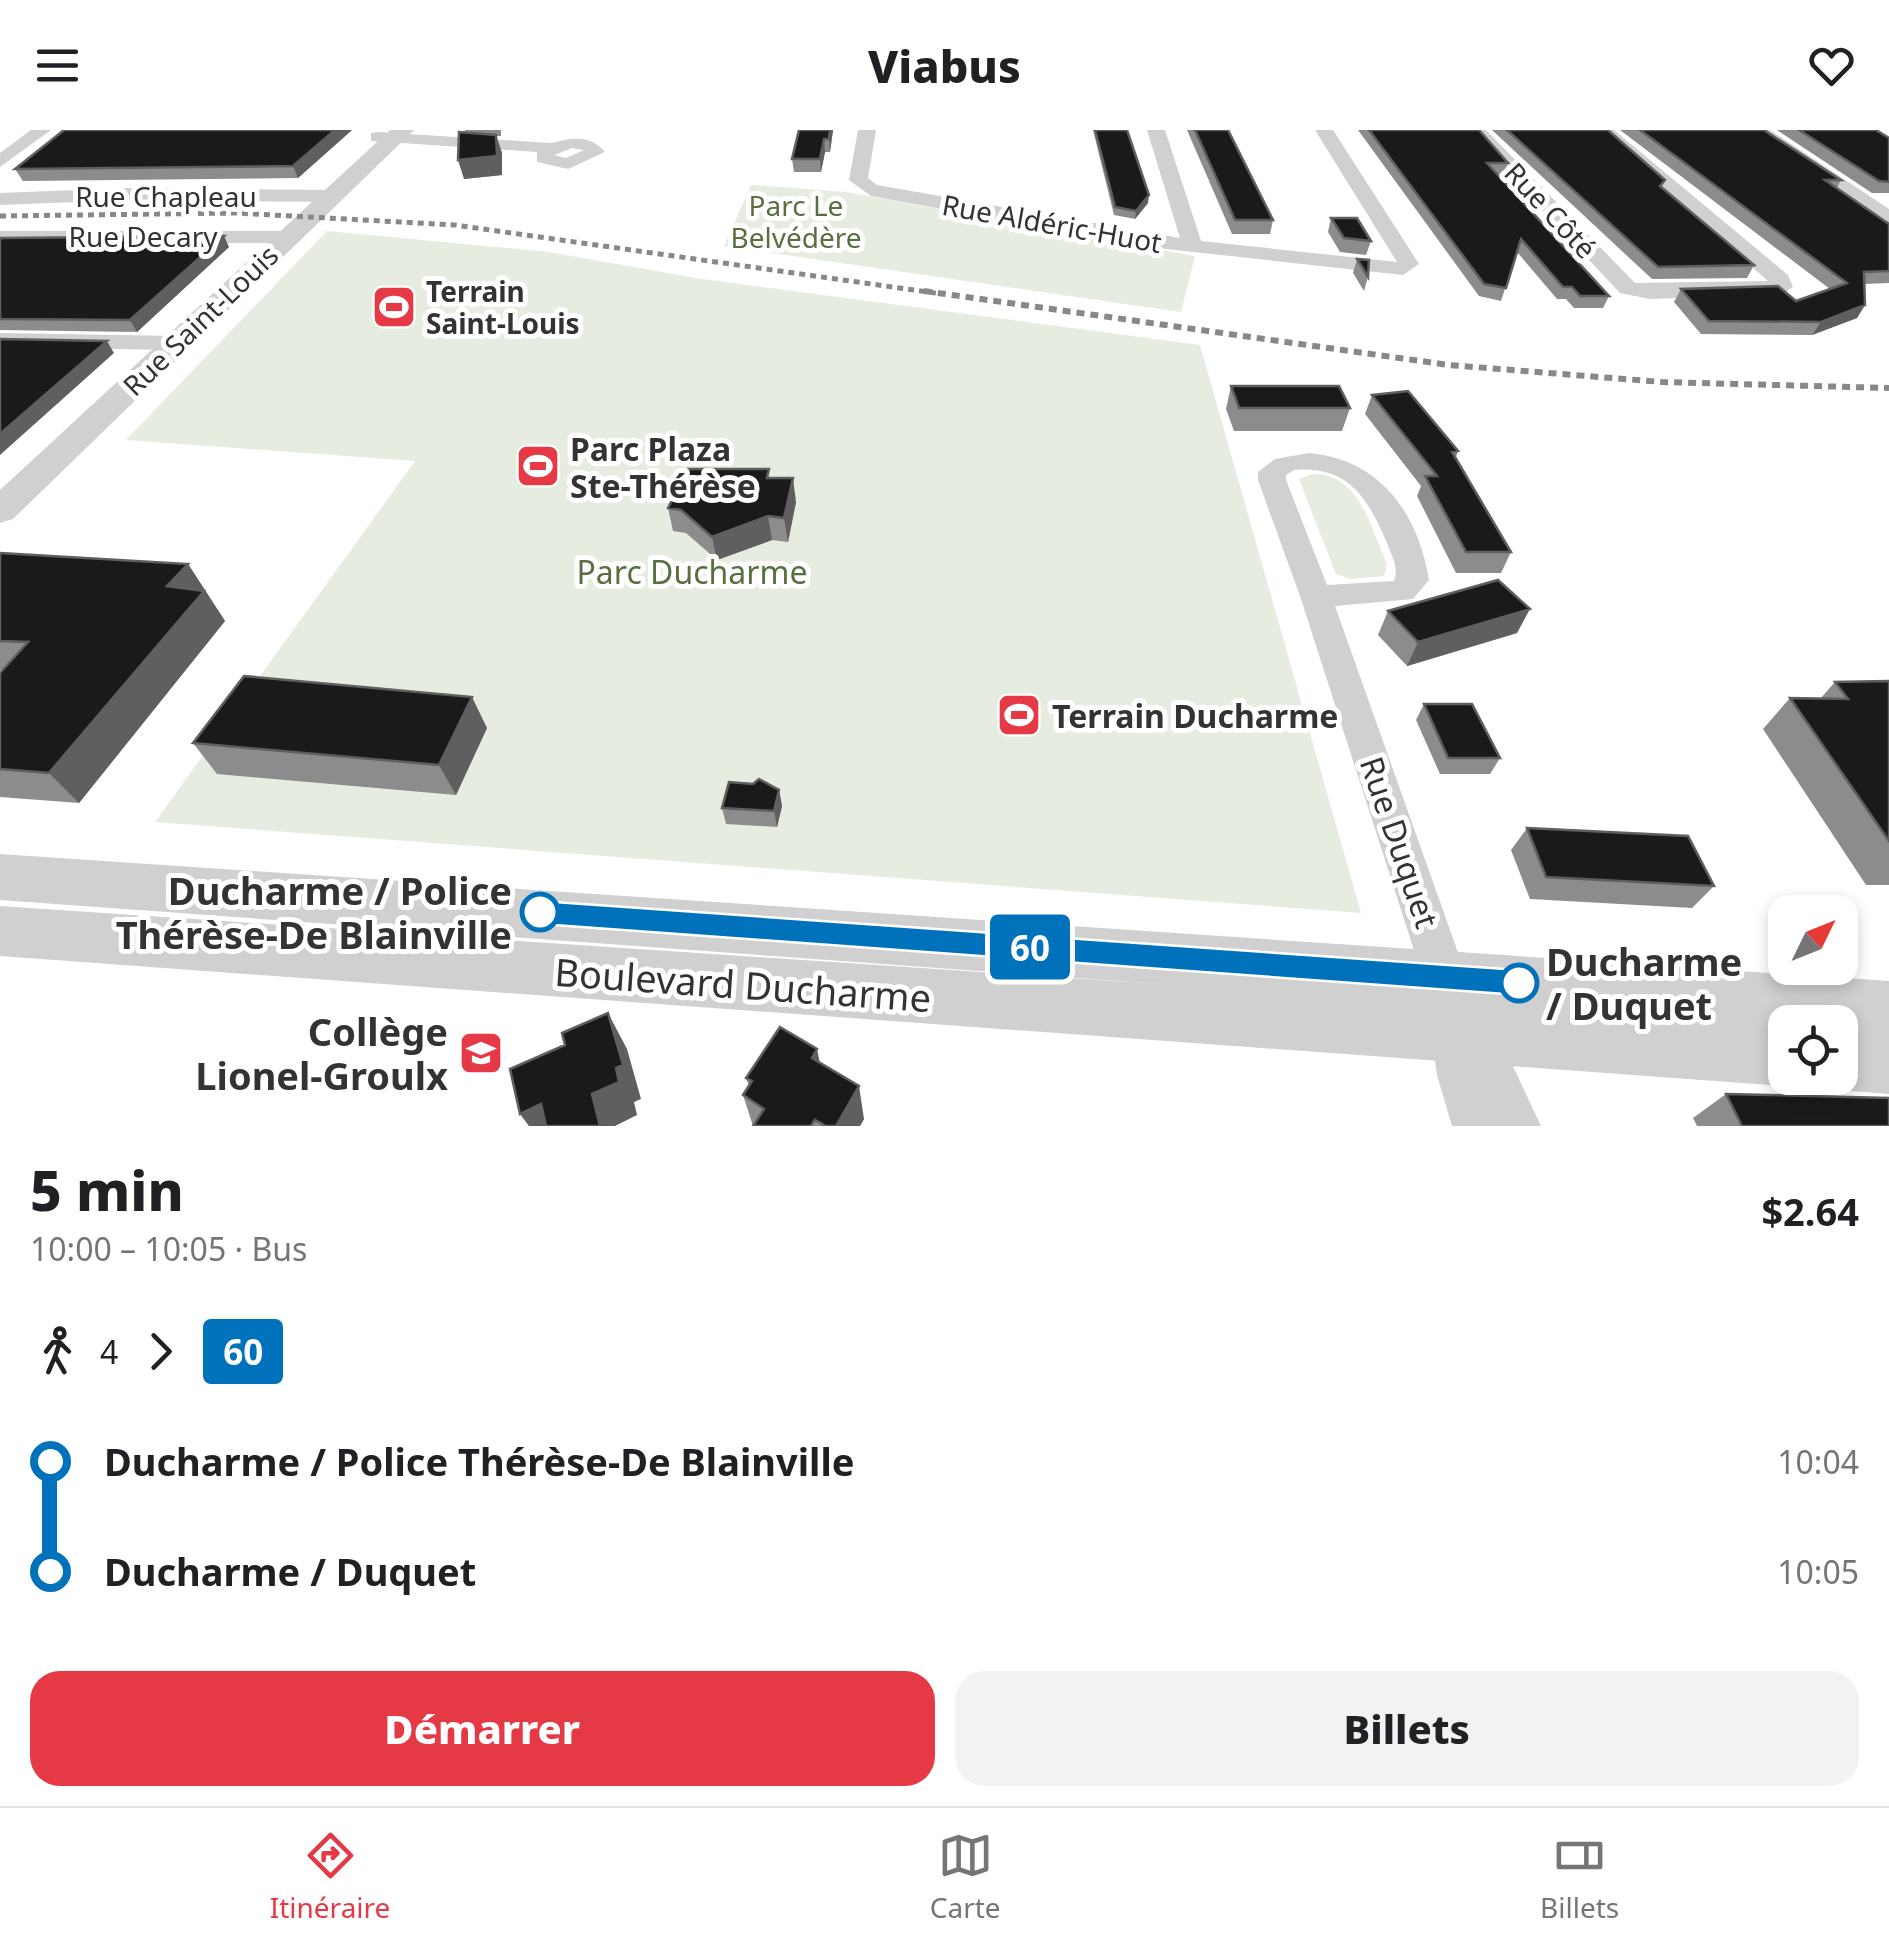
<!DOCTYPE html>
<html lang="fr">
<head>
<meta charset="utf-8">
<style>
	body { margin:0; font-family:"Noto Sans",sans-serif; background:#f2f2f2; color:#202124; height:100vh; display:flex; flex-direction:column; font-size:38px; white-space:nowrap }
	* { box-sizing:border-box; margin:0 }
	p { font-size:32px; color:#757577 }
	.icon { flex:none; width:55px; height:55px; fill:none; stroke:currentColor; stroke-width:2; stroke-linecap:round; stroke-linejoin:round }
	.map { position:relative; height:996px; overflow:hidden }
	.sheet { display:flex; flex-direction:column; background:#fff; flex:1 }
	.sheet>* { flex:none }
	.badge { padding:0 20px; border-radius:8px; font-size:35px; line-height:65px }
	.needle { width:65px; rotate:47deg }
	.buttons { position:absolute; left:1768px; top:765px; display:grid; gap:20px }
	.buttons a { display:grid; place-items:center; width:90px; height:90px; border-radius:20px; background:#fff; box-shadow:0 5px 15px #0003; font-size:50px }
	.map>.badge { position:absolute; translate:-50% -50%; box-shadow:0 0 0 5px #fff }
	.legs { display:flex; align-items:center; gap:15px; height:110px; padding:0 30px; font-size:32px }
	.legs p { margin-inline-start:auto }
	.head { display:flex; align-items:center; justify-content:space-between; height:170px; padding:0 30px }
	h1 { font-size:55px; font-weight:800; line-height:75px }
	.button { display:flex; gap:20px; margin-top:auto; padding:20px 30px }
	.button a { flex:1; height:115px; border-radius:30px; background:#e63946; color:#fff; font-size:40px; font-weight:800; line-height:115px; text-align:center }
	.button a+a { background:#f2f2f2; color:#202124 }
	ul { padding:0 30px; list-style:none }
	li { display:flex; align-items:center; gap:35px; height:110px; font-size:38px }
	li i { display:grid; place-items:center; width:15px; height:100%; margin:0 12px; background:currentColor }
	li i::after { content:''; width:25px; height:25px; margin:-12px; border:8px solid; border-radius:50%; background:#fff }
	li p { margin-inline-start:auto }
	li:first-child i { background:linear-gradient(#0000 50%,currentColor 0) }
	li:last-child i { background:linear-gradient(currentColor 50%,#0000 0) }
	header { display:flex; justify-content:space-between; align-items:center; height:130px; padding:0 30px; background:#fff; font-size:45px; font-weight:800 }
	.menu { display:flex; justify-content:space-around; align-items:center; height:140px; border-top:2px solid #e0e0e0; background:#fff; font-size:28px; color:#757577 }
	.menu a { display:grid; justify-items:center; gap:5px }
	.menu .current { color:#e63946 }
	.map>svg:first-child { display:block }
	.green { fill:#e6ecdf }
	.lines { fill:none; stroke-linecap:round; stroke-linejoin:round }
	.minor { fill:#d0d0d0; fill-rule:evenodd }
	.tertiary { fill:#d0d0d0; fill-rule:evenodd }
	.rail-far1 { stroke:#888; stroke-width:5; stroke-dasharray:6 5; stroke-linecap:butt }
	.rail { stroke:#888; stroke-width:6; stroke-dasharray:8 6; stroke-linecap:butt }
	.wall { fill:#8c8c8c }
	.shaded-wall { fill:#5f5f5f }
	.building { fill:#1a1a1a; stroke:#5f5f5f; stroke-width:2.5 }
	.line-1 { fill:#0072bc; stroke:#fff; stroke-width:2.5 }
	.stop-1-dot { fill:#fff; stroke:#0072bc; stroke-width:5 }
	.labels { text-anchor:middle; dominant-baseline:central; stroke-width:10; stroke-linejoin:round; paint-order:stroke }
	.far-street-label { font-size:28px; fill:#333; stroke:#fff }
	.far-park-label { font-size:28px; fill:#56703f; stroke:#fff }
	.far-poi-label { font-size:28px; font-weight:bold; fill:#333; stroke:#fff; text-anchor:start }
	.poi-label { font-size:32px; font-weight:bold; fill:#333; stroke:#fff; text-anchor:start }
	.park-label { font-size:32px; fill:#56703f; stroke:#fff }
	.street-label { font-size:32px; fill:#333; stroke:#fff }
	.near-stop-label { font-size:38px; font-weight:bold; fill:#333; stroke:#fff; text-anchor:end }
	.near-street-label { font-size:38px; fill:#333; stroke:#fff }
	.near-poi-label { font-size:38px; font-weight:bold; fill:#333; stroke:#fff; text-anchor:end }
</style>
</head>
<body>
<header><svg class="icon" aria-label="menu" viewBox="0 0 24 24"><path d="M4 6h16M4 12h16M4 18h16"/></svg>Viabus<svg class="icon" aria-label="heart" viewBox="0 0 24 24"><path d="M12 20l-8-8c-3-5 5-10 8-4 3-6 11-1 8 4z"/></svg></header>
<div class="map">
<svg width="1889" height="996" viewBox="0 0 1889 996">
	<rect width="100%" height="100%" fill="#fff"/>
	<path class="green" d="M751,55L846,62L1195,126L1181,182L724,116Z
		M327,101L549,122L695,148L1200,215L1361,783L155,692L415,331L126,310Z
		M1312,344C1360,343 1370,397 1387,434L1384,446L1351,449L1336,444L1299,349Z"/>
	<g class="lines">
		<path class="minor" d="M31,0H51L0,37V23Z
			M858,0H876L868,48L877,55L1180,108L1147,0H1165L1201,111L1397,132L1315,0H1333L1419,134L1403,145L1148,117L871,66L849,50Z
			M1467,0H1486L1635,153L1768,151L1595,0H1614L1788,145L1793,157L1782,164L1650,169L1620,163Z
			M1749,0H1770L1889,79V94Z
			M377,2L551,13C572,8 590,4 605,22L568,39L537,32V22L371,11V3ZM572,18L584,20L566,28L554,25Z
			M127,58L331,60L341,66L331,72L127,70L0,75V63Z
			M0,101H287L297,107L287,113H0Z
			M0,203L177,206L189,213L177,220L0,217Z
			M1309,323C1379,329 1418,382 1429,450L1413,469L1335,476L1466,845L1471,876L1488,883L1541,996H1452L1437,945L1422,845L1300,466L1258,350V342L1275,329ZM1294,340C1348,335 1368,368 1387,413C1392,426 1399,438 1394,451L1327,455L1286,350V345Z"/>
		<path class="tertiary" d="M390,0H414L13,389L0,393V360Z
			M0,724L1889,851V964L1840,960L1819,951L1817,948H1840V892H1785V948H1805L1785,956L0,826V776L1174,855L0,770Z"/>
		<path class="rail-far1" d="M0,86L236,83L455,95L942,164"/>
		<path class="rail" d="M924,161L1449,235L1662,252L1889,258"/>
	</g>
	<path class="wall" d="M64,0H352L298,48L23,51L15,39Z
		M465,0H501V6H496L502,23V45L464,49Z
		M799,0H833L830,22H825L821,42H794L792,29Z
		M1093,0H1127L1148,73L1135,89L1114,85Z
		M1187,0H1228L1273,90L1270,104H1232Z
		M1358,0H1479L1508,33L1503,44H1497L1609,166L1603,178H1574L1566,169H1557L1517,122L1501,171L1479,166Z
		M1492,0H1608L1665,50L1662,57L1754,135L1747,148L1652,149Z
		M1620,0H1764L1841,50L1837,58L1889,94V153L1865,154V175L1857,188L1812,205L1701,204L1674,172L1681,159L1796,171L1830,159Z
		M1777,0H1876L1889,8V63H1872Z
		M1331,88L1371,111L1366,125L1340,122L1328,102Z
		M0,108L229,117L137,202L0,200Z
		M1357,129L1368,147L1364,161L1353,143Z
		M1231,256L1350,278L1342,301H1234L1226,279Z
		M1372,265L1458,321L1456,327L1511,422L1501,443H1456L1417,366L1421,356L1365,284Z
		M796,372L788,412L772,410L717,430L686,403L673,401L668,378Z
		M0,423L188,434L225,491L79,673L0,667V543L3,540H0Z
		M1388,481L1517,503L1407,536L1378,505Z
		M1889,551V755H1866L1763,599L1790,568L1820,569L1835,552Z
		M1424,574L1500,628L1490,644H1440L1416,590Z
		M487,598L456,665L217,644L193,613Z
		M779,660L782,676L777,697L726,694L722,678Z
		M1527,698L1714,756L1692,778L1530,769L1511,720Z
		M820,933L864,989L860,996H753L743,965L749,956L746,948Z
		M1726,964L1889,996H1697L1693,988Z"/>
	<path class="shaded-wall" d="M335,0H352L298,48L293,36Z
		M830,0H833L830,22L829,9Z
		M496,5L502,23V45L464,49L458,30Z
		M824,9L825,22L821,42L820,29Z
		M1149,65L1148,73L1135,89L1136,81Z
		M224,106L229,117L137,202L130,190Z
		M1865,175L1857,188L1812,205L1821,192Z
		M107,211L114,223L0,325V304Z
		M793,348L796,372L788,412L784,388Z
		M768,386L772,410L717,430L712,407Z
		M188,434L225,491L79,673L49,643L167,456Z
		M1530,479L1517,503L1407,536L1418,512Z
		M472,567L487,598L456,665L439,635Z
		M779,660L782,676L777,697L774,681Z
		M608,883L627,919L641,969L634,972L637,985L615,996H600L592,964Z
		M817,919L824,953L812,928Z
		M859,956L864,989L860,996H836Z
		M541,974L557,996H529L520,984Z"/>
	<path class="building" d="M64,0H335L293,36L15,39Z
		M799,0H830L829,9H824L820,29H792Z
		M1095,0H1127L1149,65L1136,81L1115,77Z
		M1195,0H1228L1273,90H1235Z
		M1369,0H1479L1508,33H1487L1609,166H1580L1572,157H1563L1521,109L1506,158L1484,154Z
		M1507,0H1608L1665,50L1660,56L1754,135L1658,137Z
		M1640,0H1764L1841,50H1825L1889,94V141L1864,142L1865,175L1821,192L1709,191L1681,159L1778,156L1796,171L1847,153Z
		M1799,0H1876L1889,8V52L1879,51Z
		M459,2L496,5L497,26L458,30Z
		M1331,88H1357L1371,111L1344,108Z
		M224,106L130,190L0,189V108Z
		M1357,129L1369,130L1368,147Z
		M0,209L107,211L0,304Z
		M1231,256H1339L1350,278H1239Z
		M1408,261L1458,321L1452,322L1511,422H1466L1425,346H1437L1372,265Z
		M688,339H769L767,348H793L784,388L768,386L712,407L681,380L668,378Z
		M0,423L188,434L167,456L204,461L49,643L0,639V543L28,512L0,511Z
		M1498,450L1530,479L1418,512L1388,481Z
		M244,546L472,567L439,635L193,613Z
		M1889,551V711L1790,568L1848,569L1835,552Z
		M1424,574H1472L1500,628H1448Z
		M759,649L779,660L774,681L722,678L729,652L753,654Z
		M1527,698L1688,706L1714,756L1546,747Z
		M608,883L623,935L616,938L619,952L592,964L600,996H546L541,974L520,984L510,939L565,915L562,903Z
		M780,897L817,919L812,928L859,956L836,996H826L815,990L811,996H753L764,979L743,965L752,951L746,948Z
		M1726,964L1889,968V996H1742Z"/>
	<path class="line-1" d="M540,771L1519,840L1528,844L1532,853L1528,861L1519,865L540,794L528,782Z"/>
	<defs>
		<symbol id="stadium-square" viewBox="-11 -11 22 22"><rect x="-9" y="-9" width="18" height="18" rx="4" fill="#e63946" stroke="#fff"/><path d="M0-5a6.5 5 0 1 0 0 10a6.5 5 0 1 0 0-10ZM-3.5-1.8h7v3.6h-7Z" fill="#fff"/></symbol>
		<symbol id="university-square" viewBox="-11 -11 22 22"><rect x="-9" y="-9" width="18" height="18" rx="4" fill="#e63946" stroke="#fff"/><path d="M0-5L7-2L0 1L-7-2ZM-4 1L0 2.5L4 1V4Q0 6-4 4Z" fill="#fff"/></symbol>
	</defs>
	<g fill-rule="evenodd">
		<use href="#stadium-square" x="369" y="152" width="50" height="50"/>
		<use href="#stadium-square" x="513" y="311" width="50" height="50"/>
		<use href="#stadium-square" x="994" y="560" width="50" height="50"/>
		<use href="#university-square" x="456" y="898" width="50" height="50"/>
	</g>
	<g class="stop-1-dot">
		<circle cx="540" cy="782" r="18"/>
		<circle cx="1519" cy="853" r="18"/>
	</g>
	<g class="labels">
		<g class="far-street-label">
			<text x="166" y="66">Rue Chapleau</text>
			<text transform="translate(1551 80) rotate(47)">Rue Côté</text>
			<text transform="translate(1052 93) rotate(10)">Rue Aldéric-Huot</text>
			<text x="143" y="106">Rue Decary</text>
			<text transform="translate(200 190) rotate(-44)">Rue Saint-Louis</text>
		</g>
		<g class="far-park-label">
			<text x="796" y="75">Parc Le<tspan x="796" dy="32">Belvédère</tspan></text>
		</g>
		<g class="far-poi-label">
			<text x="426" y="161">Terrain<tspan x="426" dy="32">Saint-Louis</tspan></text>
		</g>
		<g class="poi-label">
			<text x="570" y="318">Parc Plaza<tspan x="570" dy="37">Ste-Thérèse</tspan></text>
			<text x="1052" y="585">Terrain Ducharme</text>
		</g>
		<g class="park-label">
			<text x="692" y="441">Parc Ducharme</text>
		</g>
		<g class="street-label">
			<text transform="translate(1400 712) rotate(71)">Rue Duquet</text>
		</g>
		<g class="near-stop-label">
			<text x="512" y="760">Ducharme / Police<tspan x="512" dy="44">Thérèse-De Blainville</tspan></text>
			<text x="1546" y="831" text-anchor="start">Ducharme<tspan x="1546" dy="44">/ Duquet</tspan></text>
		</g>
		<g class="near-street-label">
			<text transform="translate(743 854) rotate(4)">Boulevard Ducharme</text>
		</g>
		<g class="near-poi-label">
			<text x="448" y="901">Collège<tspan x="448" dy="44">Lionel-Groulx</tspan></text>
		</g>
	</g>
</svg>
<div class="buttons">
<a><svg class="needle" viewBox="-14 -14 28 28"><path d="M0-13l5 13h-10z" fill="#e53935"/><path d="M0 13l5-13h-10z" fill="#757577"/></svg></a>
<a><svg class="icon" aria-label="locate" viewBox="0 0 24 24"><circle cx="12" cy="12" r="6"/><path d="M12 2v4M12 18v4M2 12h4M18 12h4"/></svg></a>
</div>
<b class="badge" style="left:1030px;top:817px;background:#0072bc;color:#fff">60</b>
</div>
<section class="sheet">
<div class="head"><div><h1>5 min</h1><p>10:00 – 10:05 · Bus</p></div><b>$2.64</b></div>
<div class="legs"><svg class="icon" aria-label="walk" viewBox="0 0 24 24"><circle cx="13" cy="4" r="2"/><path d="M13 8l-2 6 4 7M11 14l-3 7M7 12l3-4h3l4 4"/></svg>4<svg class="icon" aria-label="forward" viewBox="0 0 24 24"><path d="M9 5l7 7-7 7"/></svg><b class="badge" style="background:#0072bc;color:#fff">60</b></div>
<ul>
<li><i style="color:#0072bc"></i><b>Ducharme / Police Thérèse-De Blainville</b><p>10:04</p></li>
<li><i style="color:#0072bc"></i><b>Ducharme / Duquet</b><p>10:05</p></li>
</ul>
<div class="button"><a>Démarrer</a><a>Billets</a></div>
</section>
<nav class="menu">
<a class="current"><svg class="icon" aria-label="directions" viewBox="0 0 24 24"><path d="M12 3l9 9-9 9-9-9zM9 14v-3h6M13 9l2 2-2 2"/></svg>Itinéraire</a>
<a><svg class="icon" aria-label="map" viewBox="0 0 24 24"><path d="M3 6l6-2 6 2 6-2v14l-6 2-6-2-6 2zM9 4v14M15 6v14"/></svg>Carte</a>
<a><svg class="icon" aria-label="tickets" viewBox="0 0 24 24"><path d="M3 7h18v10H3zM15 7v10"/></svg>Billets</a>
</nav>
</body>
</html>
